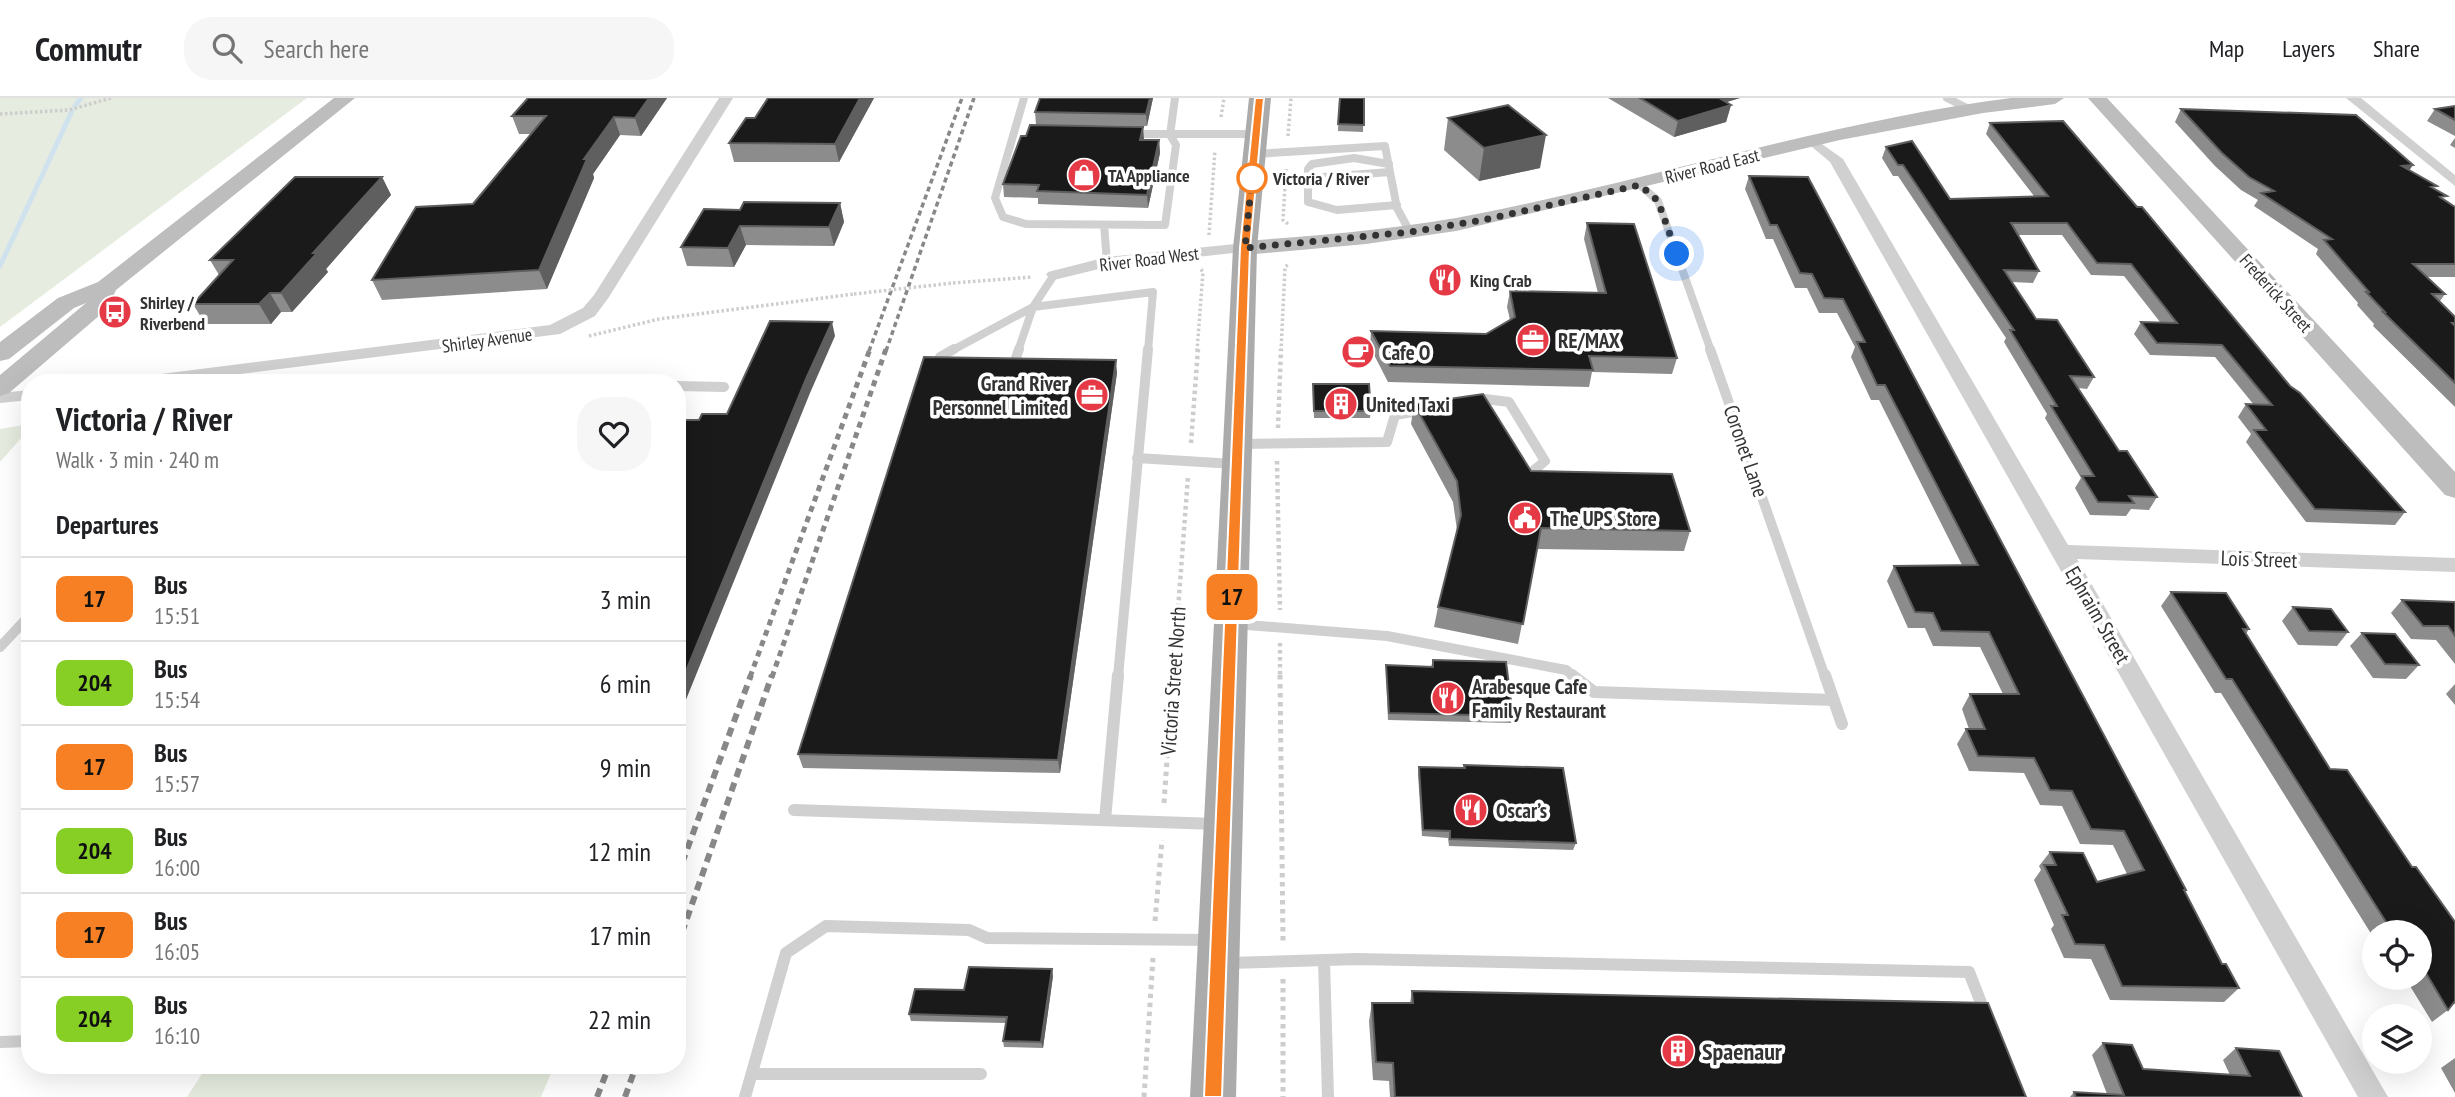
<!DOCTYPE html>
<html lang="en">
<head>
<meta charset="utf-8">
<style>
	body { margin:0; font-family:"PT Sans Narrow",sans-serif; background:#f6f6f6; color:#202124; height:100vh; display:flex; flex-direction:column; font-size:26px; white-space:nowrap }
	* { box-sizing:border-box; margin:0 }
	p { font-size:23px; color:#757577 }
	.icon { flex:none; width:38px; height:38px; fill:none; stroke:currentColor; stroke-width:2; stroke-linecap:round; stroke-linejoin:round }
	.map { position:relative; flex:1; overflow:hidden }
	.sheet { position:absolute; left:21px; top:276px; width:665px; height:700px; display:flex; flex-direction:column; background:#fff; border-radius:28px; box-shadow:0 7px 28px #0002 }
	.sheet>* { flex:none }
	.badge { padding:0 14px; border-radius:10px; font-size:24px; line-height:46px }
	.fabs { position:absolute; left:2362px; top:822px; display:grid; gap:14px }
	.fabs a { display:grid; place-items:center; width:70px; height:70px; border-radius:50%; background:#fff; box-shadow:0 7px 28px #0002; font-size:35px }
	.you { position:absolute; width:35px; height:35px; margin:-18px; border:5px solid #fff; border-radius:50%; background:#1a73e8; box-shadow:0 0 0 10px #1a73e833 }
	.map>.badge { position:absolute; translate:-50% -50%; box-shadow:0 0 0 4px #fff }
	h2 { padding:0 35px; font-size:26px; line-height:63px }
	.round { display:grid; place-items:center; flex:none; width:74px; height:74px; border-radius:28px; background:#f6f6f6 }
	.headline { display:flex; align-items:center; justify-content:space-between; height:119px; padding:0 35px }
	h1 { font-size:33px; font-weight:700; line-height:52px }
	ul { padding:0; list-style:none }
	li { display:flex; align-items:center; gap:21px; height:84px; padding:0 35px; border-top:2px solid #e0e0e0 }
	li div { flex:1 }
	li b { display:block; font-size:26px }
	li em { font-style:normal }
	li .badge { min-width:77px; font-weight:700; text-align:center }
	header { display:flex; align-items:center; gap:42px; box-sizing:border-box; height:98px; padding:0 35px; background:#fff; border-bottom:2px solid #e0e0e0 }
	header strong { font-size:33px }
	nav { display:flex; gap:38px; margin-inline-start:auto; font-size:24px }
	.search { width:490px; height:63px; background:#f6f6f6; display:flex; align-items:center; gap:18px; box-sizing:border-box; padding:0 24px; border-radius:28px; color:#757577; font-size:26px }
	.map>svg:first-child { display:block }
	.green { fill:#e6ecdf }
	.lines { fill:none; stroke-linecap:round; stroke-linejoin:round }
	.stream { stroke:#cfe2ee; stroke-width:5 }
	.path-far2 { stroke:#cdcdcd; stroke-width:3.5; stroke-dasharray:2.5 2.5; stroke-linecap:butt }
	.path-far1 { stroke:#cdcdcd; stroke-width:4.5; stroke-dasharray:3.5 3.5; stroke-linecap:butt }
	.path { stroke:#cdcdcd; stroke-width:5; stroke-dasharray:4.5 4.5; stroke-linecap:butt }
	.lane-far2 { stroke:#d0d0d0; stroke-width:8 }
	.lane-far1 { stroke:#d0d0d0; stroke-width:10 }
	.lane { stroke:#d0d0d0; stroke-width:12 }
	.street { fill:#d0d0d0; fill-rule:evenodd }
	.secondary { fill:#bdbdbd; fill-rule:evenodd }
	.primary { fill:#ababab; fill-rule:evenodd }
	.rail-far2 { stroke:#888; stroke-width:3.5; stroke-dasharray:5 3.5; stroke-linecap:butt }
	.rail-far1 { stroke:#888; stroke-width:5; stroke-dasharray:6 5; stroke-linecap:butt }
	.rail { stroke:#888; stroke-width:6; stroke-dasharray:9 6; stroke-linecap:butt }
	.path-bridge { stroke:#cdcdcd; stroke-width:3.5; stroke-dasharray:2.5 2.5; stroke-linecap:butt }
	.wall { fill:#8c8c8c }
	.shaded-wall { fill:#5f5f5f }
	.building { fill:#1a1a1a; stroke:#5f5f5f; stroke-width:2 }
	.line { fill:#f78025; stroke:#fff; stroke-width:2 }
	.walk { stroke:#333; stroke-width:7; stroke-dasharray:0 12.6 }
	.stop-dot { fill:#fff; stroke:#f78025; stroke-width:3.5 }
	.labels { text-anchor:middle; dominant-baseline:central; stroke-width:7; stroke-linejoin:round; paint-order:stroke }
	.far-street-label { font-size:18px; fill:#333; stroke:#fff }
	.far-poi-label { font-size:18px; font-weight:bold; fill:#333; stroke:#fff; text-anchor:start }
	.far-stop-label { font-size:18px; font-weight:bold; fill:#333; stroke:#fff; text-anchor:start }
	.poi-label { font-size:21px; font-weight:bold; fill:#333; stroke:#fff; text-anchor:start }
	.street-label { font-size:21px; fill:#333; stroke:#fff }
	.near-poi-label { font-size:24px; font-weight:bold; fill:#333; stroke:#fff; text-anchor:start }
</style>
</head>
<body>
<header>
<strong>Commutr</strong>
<div class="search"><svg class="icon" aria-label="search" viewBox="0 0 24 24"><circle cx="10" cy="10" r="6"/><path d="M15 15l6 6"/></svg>Search here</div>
<nav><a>Map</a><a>Layers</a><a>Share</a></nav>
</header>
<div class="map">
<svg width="2455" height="999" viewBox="0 0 2455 999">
	<rect width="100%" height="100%" fill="#fff"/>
	<path class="green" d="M0,0H307L0,229Z
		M30,326V330L0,364V331Z
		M207,968H554L541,999H187Z"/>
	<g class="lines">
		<path class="stream" d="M75,8L81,0
			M0,168L72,13"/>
		<path class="path-far2" d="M0,16L69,12L111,0
			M1221,19L1224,0
			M1288,38L1291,0
			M1286,71L1283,122L1288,126
			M1209,137L1215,52
			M953,185L1032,179
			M589,238L659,221L854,196
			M1197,253L1203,174L1200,170
			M1281,253L1285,169L1289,166"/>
		<path class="path-far1" d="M1278,330L1281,251
			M1191,345L1198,251
			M1277,363L1280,512
			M1280,545V579
			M1173,579L1188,378"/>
		<path class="path" d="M1280,577L1283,844
			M1164,705L1173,577
			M1155,823L1162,742
			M1283,881V999
			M1144,999L1153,860"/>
		<path class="lane-far2" d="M1024,0L995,100L1003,119L1026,126L1165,127L1176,47L1170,37L1175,0
			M1947,0L1969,11
			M1130,36H1256
			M1254,56L1385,48L1397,110L1410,134
			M1389,66L1354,60L1312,66L1308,71V104L1337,112L1397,107
			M1323,79L1390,74
			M1640,87L1658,103L1711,253
			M1104,127L1107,164
			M951,253L1033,209L1153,194L1148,253
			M1018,253L1033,209L1054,177"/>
		<path class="lane-far1" d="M1710,251L1825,579
			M940,259L954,251
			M1016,260L1019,251
			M228,285L234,273
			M394,285H427
			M677,288L724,289
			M1472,304L1485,301L1509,304L1545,363L1526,379
			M1241,346L1387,344L1395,317L1425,312
			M1137,360L1234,366
			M1234,526L1387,538L1566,572L1575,579
			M0,549L30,517
			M1118,579L1148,251"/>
		<path class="lane" d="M1572,577L1594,594L1834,602
			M1825,577L1842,626
			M794,712L1217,726
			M1105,722L1118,577
			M1324,862L1328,999
			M1228,865L1357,861L1969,874L1985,915
			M0,944L30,943
			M752,976H981
			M745,999L786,855L826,828L969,832L987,840L1212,842"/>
		<path class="street" d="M719,0H733L609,199L595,218L560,236L169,285H120L129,280L550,227L583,210L594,197Z
			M2346,0H2361L2455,77V88Z
			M1812,39L1843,61L2068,447L2455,460V474L2077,461L2388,999H2358L1830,64L1805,43Z
			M1245,145L1251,147V153L1107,169L1054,182L1046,177L1048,174L1107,159Z
			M30,292V302L0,305V295Z"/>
		<path class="secondary" d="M334,0H355L116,192L107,211L9,295L0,298V277L86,205L74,210L9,261L0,263V244L58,200L98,184Z
			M2011,0H2064L2055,6L1983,15L1840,42L1456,133L1366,146L1245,157L1234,150L1245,143C1324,137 1404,131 1482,115C1659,80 1831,23 2011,0Z
			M2088,0H2107L2455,374V400L2445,397Z"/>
		<path class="primary" d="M1249,0H1271L1257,150L1236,999H1190L1233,150Z"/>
		<path class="rail-far2" d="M869,253L962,0
			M886,253L974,0"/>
		<path class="rail-far1" d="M750,579L870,251
			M772,579L886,251"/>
		<path class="rail" d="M677,779L751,577
			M677,849L772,577
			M597,999L609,968
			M625,999L636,968"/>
		<path class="path-bridge" d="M854,196L953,185"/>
	</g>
	<path class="wall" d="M667,0L641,38L620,37L593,76L594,80L547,191L382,202L372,182L473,106L532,36H519L512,18Z
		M874,0L839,64H734L729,45L755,20Z
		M1153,0L1147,28L1036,27L1035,14Z
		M1339,0H1364L1363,34L1338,33Z
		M1608,0H1740L1726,4L1731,7L1726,24L1674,39Z
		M2455,8V38L2427,23L2435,11Z
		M2181,11L2409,72L2435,91L2444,102L2455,109V179H2427L2445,196L2440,203L2455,219V309L2373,228L2374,226L2357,207L2358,205L2316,156L2318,151L2254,108L2258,102L2241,92L2215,68L2175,24Z
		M1448,20L1540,70L1479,83L1444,52Z
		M1990,25L2290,288L2405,414L2395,427L2306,424L2246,344L2251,336L2238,319L2246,306L2254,307L2215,259L2150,257L2134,236L2141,224H2160L2124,178L2091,177L2062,137H2017L2039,173L2033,185L2012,184L2036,221L2094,279L2087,291L2078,290L2119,353L2157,399L2149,412L2131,411L2126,418L2090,417L2075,390L2081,380L2045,320L2047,316L2004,244L2006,240L1898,78H1893L1882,60L1886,49L1950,101L2034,98L1986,36Z
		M2455,40V50L2450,47Z
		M1144,42H1159L1160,55L1148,110L1038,106V100L1004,99L1003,86Z
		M1749,78L1808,79L2186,792L2185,794L2222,866L2239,890L2224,904L2110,902L2091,861L2064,860L2051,831L2054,827L2034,782L2041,772L2039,768L2050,754L2097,784L2127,776L2113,747L2080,746L2062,708L2040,707L2024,675L1969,673L1957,646L1966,631H1969L1962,611L1970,596H2003L1980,549L1933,548L1925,530H1908L1887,483L1894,468L1962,467L1879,302H1871L1851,259L1855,249L1837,215H1819L1807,190H1795L1773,141H1766L1745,91Z
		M382,79L391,97L326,171L328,174L292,214H281L271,226H205L193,206L219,177L210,162Z
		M840,105L844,124L834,148L746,147L734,169L687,168L681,149L740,112Z
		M1587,125L1677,260L1672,276L1592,274L1589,289L1388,284L1370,249L1371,233L1486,236L1510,222L1507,209L1510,193L1598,195L1584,141Z
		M1117,275L1060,675L803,670L798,656Z
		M1313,286L1371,313L1370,320H1314Z
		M1414,306L1531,373L1690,433L1684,453L1537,451L1518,546L1434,529L1438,509L1457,432L1453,404L1411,326Z
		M2171,494L2249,531L2246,536L2330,671L2412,769L2455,824V906H2453L2448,912L2432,924L2410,888H2404L2399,880H2420V835H2375V842L2221,595H2215L2161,508Z
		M2402,502L2455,504V566L2436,542L2411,541L2391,515Z
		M2293,509L2348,534L2337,548L2298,547L2282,523Z
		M2362,535L2419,567L2406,581L2373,580L2350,548Z
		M1433,562L1513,618L1512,625L1388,622L1386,574V567L1431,569Z
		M2455,586V607L2446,596Z
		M1464,667L1576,745L1573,752L1449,748L1448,740L1422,738L1418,676L1419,669L1463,670Z
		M1053,878L1043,950L1004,949L1003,943L1006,925L911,923L909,916L964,892Z
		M1412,893L2026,999H1390L1389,983L1373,982L1369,923L1372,905H1410Z
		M2103,945L2143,971L2230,977L2223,962L2236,950L2302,999H2070L2074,994L2107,996L2092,957Z
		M2455,960V995L2441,970Z"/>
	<path class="shaded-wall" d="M649,0H667L641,38L635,20Z
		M860,0H874L839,64L835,46Z
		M1150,0H1153L1147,28L1146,16Z
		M1707,0H1740L1704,11Z
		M1731,7L1726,24L1674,39L1678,23Z
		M614,19L620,37L593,76L594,80L547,191L539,172L584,61Z
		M1143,29L1144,41L1141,54L1140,42Z
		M1546,37L1540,70L1479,83L1484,50Z
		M1159,42L1160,55L1148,110L1147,97Z
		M2413,67L2404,80L2402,68Z
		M382,79L391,97L326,171L328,174L292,214L281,195L313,155Z
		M840,105L844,124L834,148L829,129Z
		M740,128L746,147L734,169L728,150Z
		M270,195L281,214L271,226L259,206Z
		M832,224L835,238L810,295L677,624V595L806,281Z
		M1116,262L1117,275L1060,675L1058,662Z
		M1052,871L1053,878L1043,950L1041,944Z"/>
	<path class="building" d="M528,0H649L635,20L614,19L584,61H587L539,172L372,182L416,109L473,106L546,18H512Z
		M768,0H860L835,46L729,45L746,20H755Z
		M1040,0H1150L1146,16L1035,14Z
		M1340,0H1364V27L1338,26Z
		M1640,0H1719L1731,7L1678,23Z
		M1508,7L1546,37L1484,50L1448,20Z
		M2455,8V22L2435,11Z
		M2181,11L2356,17L2413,67L2402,68L2437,88L2431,89L2447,98L2440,99L2455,109V166H2413L2445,196H2432L2455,219V225H2452L2455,228V285L2383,214H2385L2366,194H2369L2324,142L2332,141L2261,95L2274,93L2249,79L2222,55Z
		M2063,23L2137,109H2142L2290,288L2300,295L2405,414L2315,411L2254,332H2266L2246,306L2272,307L2222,247L2157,245L2141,224L2177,225L2131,166L2097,165L2067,125H2011L2039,173L2004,172L2036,221L2057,222L2094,279L2070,278L2119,353H2127L2157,399L2129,398L2134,405L2098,404L2082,378H2094L2051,308H2057L2010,232H2014L1903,67H1898L1886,49L1912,43L1950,101L2048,98L1990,25Z
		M1030,27L1143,29L1140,42H1159L1147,97L1037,93L1039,87L1003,86L1021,38H1026Z
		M1749,78L1808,79L2186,792H2184L2222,866H2226L2239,890L2122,888L2104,847L2075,846L2062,817H2068L2044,767H2056L2050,754L2083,755L2097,784L2144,772L2124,733L2091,731L2072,693L2050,692L2034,660L1978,658L1966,631H1985L1970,596H2019L1989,534L1941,533L1933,515L1915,514L1894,468L1978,467L1885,287H1877L1857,244H1865L1843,201L1824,200L1812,176L1800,175L1777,127H1770Z
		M295,79H382L313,155H317L281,195H270L259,206H193L233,162H210Z
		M744,104L840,105L829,129L740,128L728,150L681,149L704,111L740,112Z
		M1587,125L1634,126L1677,260L1589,258L1593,272L1390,268L1371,233L1486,236L1515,219L1510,193L1606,195Z
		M770,223L832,224L806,281L677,595V322H699L702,316H727Z
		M924,259L1116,262L1058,662L798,656Z
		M1313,286H1369L1371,313H1314Z
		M1483,296L1531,373L1672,376L1690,433L1541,430L1523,526L1438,509L1461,417L1457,383L1414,306Z
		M2171,494L2226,495L2249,531H2243L2330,671L2347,672L2412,769H2416L2455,824V903L2448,912L2426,875H2420V835H2393L2232,581H2226Z
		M2402,502L2455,504V538L2448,528H2423Z
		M2293,509L2331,511L2348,534L2309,533Z
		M2362,535L2395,536L2419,567L2385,566Z
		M1433,562L1506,564L1513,618L1389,615L1386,567L1433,569Z
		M1464,667L1563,670L1576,745L1450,741V733L1423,732L1419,669L1465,670Z
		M969,869L1052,871L1041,944L1003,943L1007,919L909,916L915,891L964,892Z
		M1412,893L1988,905L2026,999H1395L1393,965L1376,964L1372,905H1413Z
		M2103,945L2132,947L2143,971L2250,978L2236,950L2279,953L2302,999H2076L2074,994L2124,997Z"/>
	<path class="line" d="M1255,0H1264L1250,150L1222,999H1204L1240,150Z"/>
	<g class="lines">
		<path class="walk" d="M1252,80L1245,150L1410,134L1483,122L1640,87L1658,103L1677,156"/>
	</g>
	<defs>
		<symbol id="shop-disc" viewBox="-11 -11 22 22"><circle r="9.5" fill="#e63946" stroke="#fff"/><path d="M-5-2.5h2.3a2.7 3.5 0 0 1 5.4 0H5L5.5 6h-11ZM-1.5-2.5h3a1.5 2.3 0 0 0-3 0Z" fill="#fff"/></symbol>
		<symbol id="restaurant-disc" viewBox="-11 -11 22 22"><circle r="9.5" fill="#e63946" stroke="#fff"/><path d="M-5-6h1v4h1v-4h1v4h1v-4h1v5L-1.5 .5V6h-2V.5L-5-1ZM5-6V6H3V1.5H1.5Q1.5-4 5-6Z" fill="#fff"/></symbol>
		<symbol id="bus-disc" viewBox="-11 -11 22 22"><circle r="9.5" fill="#e63946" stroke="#fff"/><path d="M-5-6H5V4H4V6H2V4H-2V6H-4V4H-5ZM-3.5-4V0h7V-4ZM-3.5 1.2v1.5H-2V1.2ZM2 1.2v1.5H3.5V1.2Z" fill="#fff"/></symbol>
		<symbol id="office-disc" viewBox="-11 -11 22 22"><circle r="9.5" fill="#e63946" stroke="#fff"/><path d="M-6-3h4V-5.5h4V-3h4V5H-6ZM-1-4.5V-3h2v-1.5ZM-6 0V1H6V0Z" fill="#fff"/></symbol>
		<symbol id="cafe-disc" viewBox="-11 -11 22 22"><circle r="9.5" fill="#e63946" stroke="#fff"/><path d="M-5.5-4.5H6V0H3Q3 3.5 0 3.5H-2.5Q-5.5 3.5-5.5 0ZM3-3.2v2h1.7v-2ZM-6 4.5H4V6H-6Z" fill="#fff"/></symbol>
		<symbol id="building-disc" viewBox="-11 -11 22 22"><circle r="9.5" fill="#e63946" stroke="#fff"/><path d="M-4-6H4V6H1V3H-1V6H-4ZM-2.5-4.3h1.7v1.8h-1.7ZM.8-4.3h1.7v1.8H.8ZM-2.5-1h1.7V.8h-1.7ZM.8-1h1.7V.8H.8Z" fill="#fff"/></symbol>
		<symbol id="civic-disc" viewBox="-11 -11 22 22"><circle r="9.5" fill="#e63946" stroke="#fff"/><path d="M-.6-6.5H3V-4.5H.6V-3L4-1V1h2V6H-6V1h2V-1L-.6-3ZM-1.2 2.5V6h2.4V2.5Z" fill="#fff"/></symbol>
	</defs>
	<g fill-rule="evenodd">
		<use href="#shop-disc" x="1065" y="58" width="38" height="38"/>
		<use href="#restaurant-disc" x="1426" y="163" width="38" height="38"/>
		<use href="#bus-disc" x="96" y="195" width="38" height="38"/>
		<use href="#office-disc" x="1514" y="223" width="38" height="38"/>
		<use href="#cafe-disc" x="1339" y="235" width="38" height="38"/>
		<use href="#office-disc" x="1073" y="278" width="38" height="38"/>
		<use href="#building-disc" x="1322" y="287" width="38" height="38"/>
		<use href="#civic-disc" x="1506" y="401" width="38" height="38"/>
		<use href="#restaurant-disc" x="1429" y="581" width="38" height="38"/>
		<use href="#restaurant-disc" x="1452" y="693" width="38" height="38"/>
		<use href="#building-disc" x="1659" y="934" width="38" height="38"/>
	</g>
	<circle class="stop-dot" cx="1252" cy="80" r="14"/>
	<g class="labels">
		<g class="far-street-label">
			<text transform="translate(1712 68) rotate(-14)">River Road East</text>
			<text transform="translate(1149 161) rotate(-7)">River Road West</text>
			<text transform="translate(2276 195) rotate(48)">Frederick Street</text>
			<text transform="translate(487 242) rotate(-8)">Shirley Avenue</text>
		</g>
		<g class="far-poi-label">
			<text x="1108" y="77">TA Appliance</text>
			<text x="1470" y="182">King Crab</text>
			<text x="140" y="204">Shirley /<tspan x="140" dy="21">Riverbend</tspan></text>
		</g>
		<g class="far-stop-label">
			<text x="1273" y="80">Victoria / River</text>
		</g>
		<g class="poi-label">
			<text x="1558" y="242">RE/MAX</text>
			<text x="1382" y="254">Cafe O</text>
			<text x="1068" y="285" text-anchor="end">Grand River<tspan x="1068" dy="24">Personnel Limited</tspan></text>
			<text x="1366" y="306">United Taxi</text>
			<text x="1550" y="420">The UPS Store</text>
			<text x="1472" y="588">Arabesque Cafe<tspan x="1472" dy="24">Family Restaurant</tspan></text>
			<text x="1496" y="712">Oscar’s</text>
		</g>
		<g class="street-label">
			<text transform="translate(1746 353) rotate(71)">Coronet Lane</text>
			<text transform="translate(2259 461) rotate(2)">Lois Street</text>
			<text transform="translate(2098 517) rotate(60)">Ephraim Street</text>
			<text transform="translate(1173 583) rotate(-86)">Victoria Street North</text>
		</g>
		<g class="near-poi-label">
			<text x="1702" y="953">Spaenaur</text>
		</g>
	</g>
</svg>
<div class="fabs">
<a><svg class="icon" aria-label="locate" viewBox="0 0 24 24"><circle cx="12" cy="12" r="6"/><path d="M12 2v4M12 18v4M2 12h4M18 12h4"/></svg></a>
<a><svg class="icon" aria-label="layers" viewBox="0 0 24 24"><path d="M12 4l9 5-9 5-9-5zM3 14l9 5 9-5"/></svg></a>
</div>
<div class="you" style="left:1677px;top:156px"></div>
<b class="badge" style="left:1232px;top:499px;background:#f78025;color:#111">17</b>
<section class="sheet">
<div class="headline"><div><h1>Victoria / River</h1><p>Walk · 3 min · 240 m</p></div><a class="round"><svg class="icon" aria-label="heart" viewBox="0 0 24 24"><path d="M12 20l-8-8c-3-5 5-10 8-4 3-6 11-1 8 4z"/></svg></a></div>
<h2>Departures</h2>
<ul>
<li><span class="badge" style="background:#f78025;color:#111">17</span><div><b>Bus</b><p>15:51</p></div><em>3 min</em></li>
<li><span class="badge" style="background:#87cf25;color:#111">204</span><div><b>Bus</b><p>15:54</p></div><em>6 min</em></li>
<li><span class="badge" style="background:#f78025;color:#111">17</span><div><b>Bus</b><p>15:57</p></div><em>9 min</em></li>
<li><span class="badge" style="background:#87cf25;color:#111">204</span><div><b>Bus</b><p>16:00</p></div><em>12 min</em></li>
<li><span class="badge" style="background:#f78025;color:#111">17</span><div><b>Bus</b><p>16:05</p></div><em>17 min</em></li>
<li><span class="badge" style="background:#87cf25;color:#111">204</span><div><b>Bus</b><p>16:10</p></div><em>22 min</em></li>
</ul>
</section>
</div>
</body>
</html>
